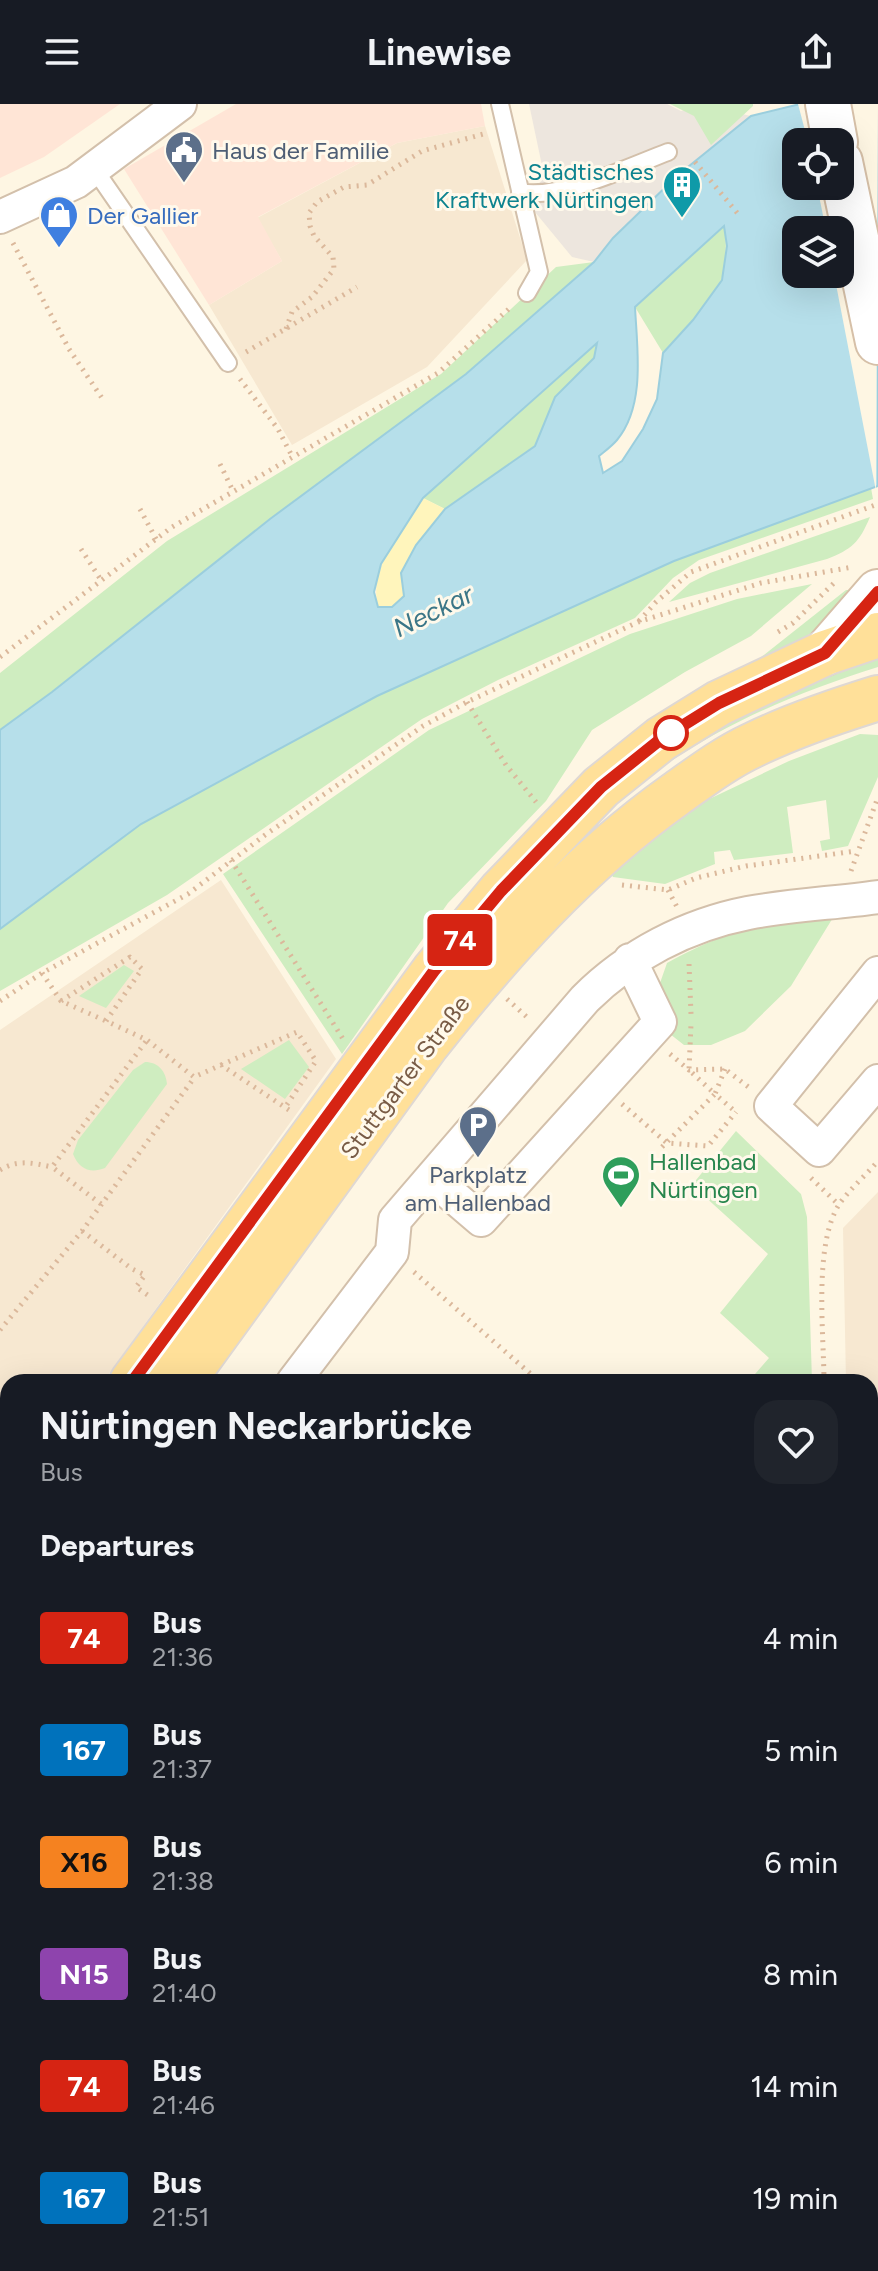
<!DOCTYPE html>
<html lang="en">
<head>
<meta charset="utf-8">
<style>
	body { margin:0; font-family:Figtree,sans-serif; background:#20242c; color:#f1f3f6; height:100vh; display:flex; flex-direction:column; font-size:30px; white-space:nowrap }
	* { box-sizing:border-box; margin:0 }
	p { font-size:26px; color:#9ea1a6 }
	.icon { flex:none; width:44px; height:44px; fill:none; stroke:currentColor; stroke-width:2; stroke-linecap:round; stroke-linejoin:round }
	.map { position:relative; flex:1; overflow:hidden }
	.panel { position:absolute; left:0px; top:1270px; width:878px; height:898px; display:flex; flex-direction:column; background:#171b24; border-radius:24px 24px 0 0; box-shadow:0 8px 32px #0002 }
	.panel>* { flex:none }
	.badge { padding:0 16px; border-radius:6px; font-size:28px; line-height:52px }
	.controls { position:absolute; left:782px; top:24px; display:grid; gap:16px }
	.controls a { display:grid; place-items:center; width:72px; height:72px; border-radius:16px; background:#171b24; box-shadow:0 8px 32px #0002; font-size:40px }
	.map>.badge { position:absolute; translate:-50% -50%; box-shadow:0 0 0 4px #fff }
	h2 { padding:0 40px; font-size:30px; line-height:72px }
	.round { display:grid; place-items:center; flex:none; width:84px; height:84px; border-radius:24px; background:#20242c }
	.summary { display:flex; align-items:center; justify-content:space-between; height:136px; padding:0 40px }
	h1 { font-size:38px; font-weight:700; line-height:60px }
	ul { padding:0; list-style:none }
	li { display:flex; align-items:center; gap:24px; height:112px; padding:0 40px }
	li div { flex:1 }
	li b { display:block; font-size:30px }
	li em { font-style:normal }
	li .badge { min-width:88px; font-weight:700; text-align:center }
	header { display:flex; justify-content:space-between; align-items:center; height:104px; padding:0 40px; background:#171b24; font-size:36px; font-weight:700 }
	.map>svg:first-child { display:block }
	.residential { fill:#f7e8d1 }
	.commercial { fill:#ffe5d6 }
	.industrial { fill:#ede6de }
	.green { fill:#cfedc0 }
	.sand { fill:#fff5bc }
	.water { fill:#b6dfea; stroke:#9bcedd; stroke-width:2; fill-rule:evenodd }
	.pier { fill:#fef6e3 }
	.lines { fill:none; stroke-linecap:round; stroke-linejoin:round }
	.lane-casing { stroke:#d3c0ab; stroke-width:20 }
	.street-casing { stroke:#d3c0ab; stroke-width:36 }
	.secondary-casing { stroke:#d6c0a8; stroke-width:48 }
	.primary-casing { stroke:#dfd8d3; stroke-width:48 }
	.path { stroke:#dbb89b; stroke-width:5; stroke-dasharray:2 6; stroke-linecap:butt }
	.lane { stroke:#fff; stroke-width:16 }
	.street { stroke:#fff; stroke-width:32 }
	.secondary { stroke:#fff; stroke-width:44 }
	.primary { stroke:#ffe099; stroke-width:44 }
	.line-casing { stroke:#fff; stroke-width:18 }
	.line { stroke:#d62413; stroke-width:12 }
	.stop-dot { fill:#fff; stroke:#d62413; stroke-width:4 }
	.labels { text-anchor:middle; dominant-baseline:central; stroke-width:6; stroke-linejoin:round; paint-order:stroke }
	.service-label { font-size:24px; fill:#4e5e75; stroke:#fff9eb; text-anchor:start }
	.culture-label { font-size:24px; fill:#0d838f; stroke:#fff9eb; text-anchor:end }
	.shop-label { font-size:24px; fill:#366cbe; stroke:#fff9eb; text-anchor:start }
	.street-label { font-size:24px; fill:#795c46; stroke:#fff9eb }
	.leisure-label { font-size:24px; fill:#27864d; stroke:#fff9eb; text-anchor:start }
	.water-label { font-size:26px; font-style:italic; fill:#3b7687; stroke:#fff9eb }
</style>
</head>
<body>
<header><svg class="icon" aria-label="menu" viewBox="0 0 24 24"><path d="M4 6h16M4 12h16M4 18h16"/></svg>Linewise<svg class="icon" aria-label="share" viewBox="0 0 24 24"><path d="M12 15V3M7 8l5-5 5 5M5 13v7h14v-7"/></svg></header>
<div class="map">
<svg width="878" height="2167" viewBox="0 0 878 2167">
	<rect width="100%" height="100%" fill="#fef6e3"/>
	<path class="residential" d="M485,22L527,156L427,263L292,341L209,201L282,157L257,114L397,39Z
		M221,776L336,955L103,1278H8V1381L0,1389V926Z
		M878,1088V1400L874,1401L870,1398V1278H846L843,1124Z"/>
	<path class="commercial" d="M0,0H120L44,53L0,74Z
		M236,0H481L485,22L397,39L258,113L282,157L209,201L124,65Z"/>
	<path class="industrial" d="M529,0H667L681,7L701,1L751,12L678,71L613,133L594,158L572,153L535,108L533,91L544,71Z"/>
	<path class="green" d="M670,0H753V2L711,41L694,12Z
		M725,121C726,138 727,156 722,173C716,194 679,232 663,249L635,203Z
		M594,158L466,270L270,415L52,588L0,626V569L167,437L441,270L556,163Z
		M598,237L594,254L555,293L535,342L445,405L423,394Z
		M871,384L873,395L699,456L673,474L635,514L498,576L422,615L167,791L0,887V825L141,720L377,592L674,457Z
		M870,413C859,439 852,445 827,455L669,498L690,479L710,469Z
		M812,480L751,532L685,568L592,626L546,697L448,799L342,950L223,770L429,626L630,530L737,495Z
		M846,486H851L824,522L761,558L760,554Z
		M878,549V563C799,588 726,618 658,666C622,692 590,725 558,756L593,713L702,629Z
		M860,630L878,631V673L848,742L822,747L820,737L830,735L826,696L787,703L793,749L734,756L730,746L714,748L715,760L665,780L613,773L608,765L684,707L789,657Z
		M834,812L791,882L745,927L711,941H684L670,930L671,914L660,879L667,859C728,825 765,818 834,812Z
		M124,861L134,867L106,904L79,892Z
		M289,936L309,963L285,995L241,965Z
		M145,958C158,958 166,967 167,980L105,1064C90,1070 79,1065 73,1050L78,1036L133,966Z
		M736,1027L801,1090L807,1113L812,1278H748L769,1254L720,1209L768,1150L692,1081Z
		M870,1445L878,1454V1665L870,1677Z
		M878,1785V2085L870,2083V1934Z
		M5,1975L8,1978V2069L0,2077V1981Z
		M870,2104L878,2105V2167H839L838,2160H870Z
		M111,2160H277L270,2167H102Z
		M443,2160H810L807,2167H434Z"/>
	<path class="sand" d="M423,394L445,405L416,441L404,492L392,503H378C368,463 402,426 423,394Z"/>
	<path class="water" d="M800,0H878V382L674,457L377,592L141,720L0,825V626L52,588L270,415L466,270L594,158L613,134L678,71L751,12ZM796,38H840V82H796ZM724,122L727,142L722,176L693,216L663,249L657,295L643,325L622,357L603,369L599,352C605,347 612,342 617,336C646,301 637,244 635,203ZM796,126H840V170H796ZM597,239L594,254L555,293L535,342L445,405L416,441L401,469L404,492L392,503H378L374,488L381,460L423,394Z"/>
	<path class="pier" d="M798,0H878L876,387L834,170H840V126H826L817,82H840V38H808Z"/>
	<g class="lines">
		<defs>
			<path id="lane" d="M500,0L539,168L527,189
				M95,66L228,259
				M520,88C560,96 628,63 668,48
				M0,1625L8,1632
				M0,1966L8,1958
				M0,2106L8,2098
				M0,2166L3,2167
				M24,2167H33L43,2160"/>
			<path id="street" d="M0,113L76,78L180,0
				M878,869L771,1002L819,1046L878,977
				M433,1075L481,1116L660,918L630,856
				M293,1278L392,1148L395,1116L585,895C629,851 687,821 748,809C791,801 835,799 878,793"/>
			<path id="secondary" d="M828,0L835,38
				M840,58L878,238
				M825,549L878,488"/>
			<path id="primary" d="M132,1278L434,867L501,787L601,683L661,635L719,599L825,549L878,531
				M182,1278L427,940C500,848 579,759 676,690C700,673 725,654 753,641C792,622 836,607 878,594
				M0,1429L8,1421
				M0,1484L8,1475"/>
		</defs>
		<use href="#lane" class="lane-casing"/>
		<use href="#street" class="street-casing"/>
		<use href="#secondary" class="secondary-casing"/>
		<use href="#primary" class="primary-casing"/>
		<path class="path" d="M695,58L739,111
			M13,139L69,245L104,297
			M286,225L292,208L312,193L334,165L333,153L314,132L310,122L309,109L317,98L344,83L367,81L422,47L487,29
			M246,248L357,183
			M240,275L278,325L293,354
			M220,360L233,387
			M140,405L156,435
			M81,445L101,476
			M639,517L656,498L691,468L878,400
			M778,528L793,519L836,477
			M0,553L172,423L438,269L511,203
			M467,598L506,661L536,698
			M231,756L343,935
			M851,767L878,693
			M622,781L668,786L696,774L746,762L856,747
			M668,786L677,803
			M689,860L691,910
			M42,869L61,897L106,917
			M507,895L529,915
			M0,897L42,869L188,790L265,731L423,622L467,598L638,518L761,479L853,463
			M61,897L130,853L142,865L106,917L147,936L194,973L221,961L289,1006
			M670,950L689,966L725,965L751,985
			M221,961L297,928L316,957L286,1002
			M725,965L715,990L737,1009
			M622,1000L667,1039L708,1042L736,1008
			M662,1043L715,990L689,966L691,920
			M0,1066C18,1055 33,1059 52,1063
			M811,1074L839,1101
			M101,1100L52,1063L147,936
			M82,1127L132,1165L145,1171L136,1183L152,1194
			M414,1168L540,1278
			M0,1226L82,1127L194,974
			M81,1274L87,1278
			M824,1278C824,1230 813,1139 840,1099C851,1084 866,1071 878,1057
			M870,1422L878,1430
			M870,1749L878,1746
			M870,1788L878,1749
			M870,2095L878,2097
			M385,2160L391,2167
			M829,2160L833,2167
			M93,2167L102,2160
			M278,2167L284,2160
			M816,2167L819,2160"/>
		<use href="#lane" class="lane"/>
		<use href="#street" class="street"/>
		<use href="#secondary" class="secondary"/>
		<use href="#primary" class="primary"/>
	</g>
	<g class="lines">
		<defs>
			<path id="line" d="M132,1278L434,867L501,787L601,683L661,635L719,599L825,549L878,488"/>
		</defs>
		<use href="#line" class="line-casing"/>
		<use href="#line" class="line"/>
	</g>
	<defs>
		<symbol id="civic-pin" viewBox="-11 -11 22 30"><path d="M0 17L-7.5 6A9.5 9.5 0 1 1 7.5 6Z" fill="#5c6f8a" stroke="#fff9eb"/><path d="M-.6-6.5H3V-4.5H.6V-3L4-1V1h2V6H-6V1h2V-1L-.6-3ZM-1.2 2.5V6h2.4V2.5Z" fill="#fff"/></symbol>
		<symbol id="building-pin" viewBox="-11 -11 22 30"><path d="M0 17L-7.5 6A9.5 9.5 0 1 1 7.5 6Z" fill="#0f9aa8" stroke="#fff9eb"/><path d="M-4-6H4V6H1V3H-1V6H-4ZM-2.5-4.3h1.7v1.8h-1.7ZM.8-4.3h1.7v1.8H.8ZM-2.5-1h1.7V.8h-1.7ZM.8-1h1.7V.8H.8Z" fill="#fff"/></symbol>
		<symbol id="shop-pin" viewBox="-11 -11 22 30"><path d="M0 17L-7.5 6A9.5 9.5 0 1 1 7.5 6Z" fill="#3f7fe0" stroke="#fff9eb"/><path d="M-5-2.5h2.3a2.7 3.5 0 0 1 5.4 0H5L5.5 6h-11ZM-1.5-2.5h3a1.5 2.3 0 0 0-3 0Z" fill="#fff"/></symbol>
		<symbol id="parking-pin" viewBox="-11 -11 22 30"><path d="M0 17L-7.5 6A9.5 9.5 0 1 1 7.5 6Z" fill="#5c6f8a" stroke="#fff9eb"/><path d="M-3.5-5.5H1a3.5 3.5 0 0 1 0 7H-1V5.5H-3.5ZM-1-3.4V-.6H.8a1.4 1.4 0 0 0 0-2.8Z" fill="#fff"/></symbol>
		<symbol id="stadium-pin" viewBox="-11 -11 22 30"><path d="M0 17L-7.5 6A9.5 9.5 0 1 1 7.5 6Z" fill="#2e9e5b" stroke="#fff9eb"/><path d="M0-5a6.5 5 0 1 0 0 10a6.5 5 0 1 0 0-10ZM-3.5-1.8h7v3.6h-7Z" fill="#fff"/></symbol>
	</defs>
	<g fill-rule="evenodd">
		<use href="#civic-pin" x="162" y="24" width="44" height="60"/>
		<use href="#building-pin" x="660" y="59" width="44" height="60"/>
		<use href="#shop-pin" x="37" y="89" width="44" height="60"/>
		<use href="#parking-pin" x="456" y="999" width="44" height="60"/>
		<use href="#stadium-pin" x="599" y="1049" width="44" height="60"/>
	</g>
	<circle class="stop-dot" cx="671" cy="629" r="16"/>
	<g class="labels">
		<g class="service-label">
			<text x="212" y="46">Haus der Familie</text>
			<text x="478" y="1070" text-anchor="middle">Parkplatz<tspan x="478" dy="28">am Hallenbad</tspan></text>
		</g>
		<g class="culture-label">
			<text x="654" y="67">Städtisches<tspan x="654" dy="28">Kraftwerk Nürtingen</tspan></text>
		</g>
		<g class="shop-label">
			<text x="87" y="111">Der Gallier</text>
		</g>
		<g class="street-label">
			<text transform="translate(405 973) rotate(-53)">Stuttgarter Straße</text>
		</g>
		<g class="leisure-label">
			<text x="649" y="1057">Hallenbad<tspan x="649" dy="28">Nürtingen</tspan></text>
		</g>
		<g class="water-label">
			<text transform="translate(433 507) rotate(-26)">Neckar</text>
		</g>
	</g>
</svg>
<div class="controls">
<a><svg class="icon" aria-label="locate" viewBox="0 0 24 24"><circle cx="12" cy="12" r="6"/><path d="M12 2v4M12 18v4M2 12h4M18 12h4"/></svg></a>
<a><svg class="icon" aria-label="layers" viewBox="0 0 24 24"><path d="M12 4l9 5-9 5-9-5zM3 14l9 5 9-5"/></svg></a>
</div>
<b class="badge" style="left:460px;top:836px;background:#d62413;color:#fff">74</b>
<section class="panel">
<div class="summary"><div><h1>Nürtingen Neckarbrücke</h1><p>Bus</p></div><a class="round"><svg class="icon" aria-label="heart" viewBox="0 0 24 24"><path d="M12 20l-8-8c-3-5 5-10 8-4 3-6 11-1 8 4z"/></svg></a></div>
<h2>Departures</h2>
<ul>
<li><span class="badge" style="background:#d62413;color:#fff">74</span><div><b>Bus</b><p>21:36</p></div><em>4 min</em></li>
<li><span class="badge" style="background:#0072bc;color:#fff">167</span><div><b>Bus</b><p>21:37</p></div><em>5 min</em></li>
<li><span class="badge" style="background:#f58220;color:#111">X16</span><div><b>Bus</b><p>21:38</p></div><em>6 min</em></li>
<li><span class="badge" style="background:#8e44ad;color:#fff">N15</span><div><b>Bus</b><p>21:40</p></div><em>8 min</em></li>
<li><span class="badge" style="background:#d62413;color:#fff">74</span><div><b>Bus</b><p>21:46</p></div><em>14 min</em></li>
<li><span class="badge" style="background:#0072bc;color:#fff">167</span><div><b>Bus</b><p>21:51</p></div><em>19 min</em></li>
</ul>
</section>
</div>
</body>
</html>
